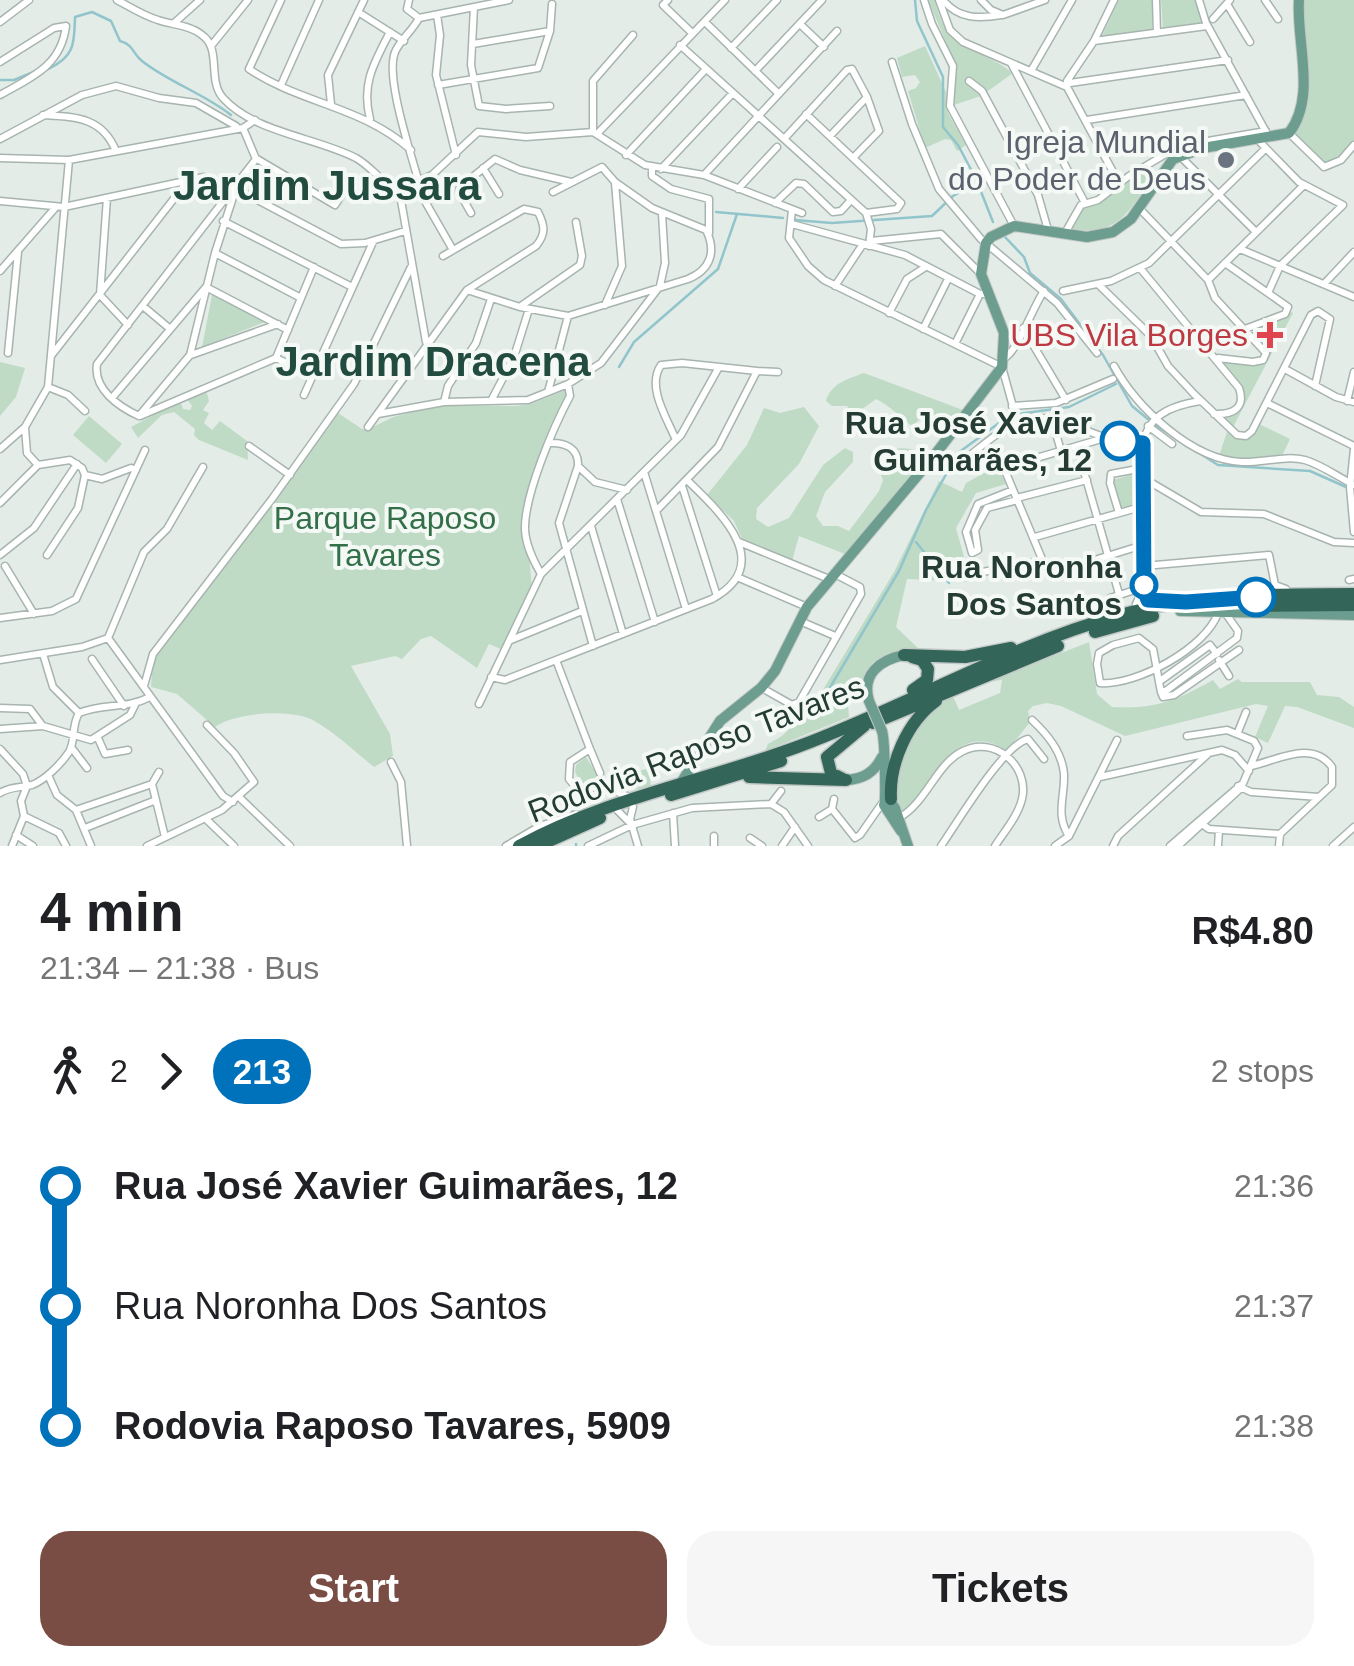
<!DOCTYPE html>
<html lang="en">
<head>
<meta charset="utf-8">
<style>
	body { margin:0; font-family:Helvetica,sans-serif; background:#f6f6f6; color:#202124; height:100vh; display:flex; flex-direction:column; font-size:38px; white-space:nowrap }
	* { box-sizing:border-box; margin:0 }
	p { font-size:32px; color:#757577 }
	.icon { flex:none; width:55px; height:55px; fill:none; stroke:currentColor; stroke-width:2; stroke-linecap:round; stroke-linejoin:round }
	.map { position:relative; height:846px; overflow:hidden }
	.details { display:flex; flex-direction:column; background:#fff; flex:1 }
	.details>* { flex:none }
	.badge { padding:0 20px; border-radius:32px; font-size:35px; line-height:65px }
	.map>.badge { position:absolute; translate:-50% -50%; box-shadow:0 0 0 5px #fff }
	.legs { display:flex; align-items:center; gap:15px; height:110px; padding:0 40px; font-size:32px }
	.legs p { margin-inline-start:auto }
	.overview { display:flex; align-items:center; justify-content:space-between; height:170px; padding:0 40px }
	h1 { font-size:55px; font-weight:700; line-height:75px }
	.button { display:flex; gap:20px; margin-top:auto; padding:20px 40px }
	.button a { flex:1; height:115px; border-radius:30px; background:#794d43; color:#fff; font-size:40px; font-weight:700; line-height:115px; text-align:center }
	.button a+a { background:#f6f6f6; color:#202124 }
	ul { padding:0 40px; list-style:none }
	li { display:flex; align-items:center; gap:35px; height:120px; font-size:38px }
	li i { display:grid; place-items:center; width:15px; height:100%; margin:0 12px; background:currentColor }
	li i::after { content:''; width:25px; height:25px; margin:-12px; border:8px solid; border-radius:50%; background:#fff }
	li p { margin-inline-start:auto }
	li:first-child i { background:linear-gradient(#0000 50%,currentColor 0) }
	li:last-child i { background:linear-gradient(currentColor 50%,#0000 0) }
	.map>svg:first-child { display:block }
	.green { fill:#bfdbc5 }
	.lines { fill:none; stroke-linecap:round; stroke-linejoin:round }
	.stream { stroke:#91c5cb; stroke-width:2.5 }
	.minor-casing { stroke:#a7b4af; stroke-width:9 }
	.major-casing { stroke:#c2c8c6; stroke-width:12 }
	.highway-casing { stroke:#c2c8c6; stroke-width:15 }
	.minor { stroke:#fff; stroke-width:6 }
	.major { stroke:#6d9d8f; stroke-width:10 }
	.highway { stroke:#346559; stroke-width:12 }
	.major-bridge-casing { stroke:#c2c8c6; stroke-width:12; stroke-linecap:butt }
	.major-bridge { stroke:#6d9d8f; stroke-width:10 }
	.line-1-casing { stroke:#fff; stroke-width:22 }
	.line-1 { stroke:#0072bc; stroke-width:15 }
	.worship-dot { fill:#6b7280; stroke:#f4f9f6; stroke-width:4 }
	.health-dot { fill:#e0444e; stroke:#f4f9f6; stroke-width:4 }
	.stop-1-dot { fill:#fff; stroke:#0072bc; stroke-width:5 }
	.labels { text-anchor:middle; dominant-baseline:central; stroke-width:8; stroke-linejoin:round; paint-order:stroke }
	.worship-label { font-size:32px; fill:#5b616d; stroke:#f4f9f6; text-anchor:end }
	.health-label { font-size:32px; fill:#be3a42; stroke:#f4f9f6; text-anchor:end }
	.stop-label { font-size:32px; font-weight:bold; fill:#253c35; stroke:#f4f9f6; text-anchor:end }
	.park-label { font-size:32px; fill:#336f48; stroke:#f4f9f6 }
	.street-label { font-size:32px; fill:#253c35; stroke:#f4f9f6 }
	.district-label { font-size:42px; font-weight:bold; fill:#234c40; stroke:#f4f9f6 }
</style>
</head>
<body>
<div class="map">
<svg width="1354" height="846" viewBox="0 0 1354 846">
	<rect width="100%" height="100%" fill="#e4ece8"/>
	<path class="green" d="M928,0H935C946,54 977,45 1013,73L981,96L954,105L955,63Z
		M1119,0H1153L1152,30L1102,36Z
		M1161,0H1195L1203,23L1163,29Z
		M1302,0H1354V140L1339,159L1325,164L1295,134L1304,108Z
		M925,46L946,92L948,113L966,145L957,151L951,140L945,139L925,148L908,91L916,88L920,82L915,75L902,77L897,58Z
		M1147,170L1154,174C1130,210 1119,237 1071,229L1084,207C1109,203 1124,181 1147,170Z
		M212,295L218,298L265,322L202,347Z
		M1291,312L1293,313L1232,429L1223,418L1239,411L1244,393L1222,361L1263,362L1269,352L1253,331L1287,317Z
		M0,362L25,368L16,397L0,416Z
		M864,373L963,410L947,430L926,414L912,426C899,417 891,406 876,399L861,410L846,427L842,423L848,406H832L826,401C831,383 848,379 864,373Z
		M571,388L553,424L525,510L532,589L503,650L489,644L477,668L431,636L421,639L402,659L395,656L351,666L390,734L393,756L374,767C355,752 337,734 316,722C295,708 235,712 215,727L177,694L151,687L153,662L159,651L275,500L338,413L362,429H369L393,417L435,406H517L531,404Z
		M206,390L209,401L203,410L209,413L204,423L212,430L220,421L247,441L248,460L199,440L194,435L195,429L174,412L162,415L138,438L131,427L180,401L183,409L190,410L192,406L187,399Z
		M804,407L819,426L799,464L757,508L756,519L768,527L789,518L823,465L845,448L853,452V462L825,492L816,516L823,526H838L849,531L879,491L883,480L875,460C886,445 913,445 927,456L845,554L799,536L792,561L743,541L734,521L707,495L747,445L764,408L780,413Z
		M89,416L122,444L106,463L73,435Z
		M1259,424L1290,439L1282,456L1244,460L1219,456L1227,432L1246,440L1252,437Z
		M997,466L1006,484L976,493L956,528L971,582L907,579L896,627L919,649C882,653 862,659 859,698L848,705L849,717L765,751L768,744L782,736L815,703L894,572L939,481L962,492L966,483Z
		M1141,472L1142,504L1121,511L1113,480Z
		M1089,642L1097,694L1112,707C1157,709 1175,701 1213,680L1220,689L1238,679L1242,682H1310L1317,695L1339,697L1354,707V728L1297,707L1285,706L1268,743L1255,737L1268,706L1256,704L1125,736L1061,706L1047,703L1033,706L1028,711L1030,722L1007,751C954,715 934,788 901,814L891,793C906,750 908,719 953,696L959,710L1000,693L1002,680L987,682Z
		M586,757L594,770L601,766L607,781L649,768L651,786C624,795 612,782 582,785L575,772L576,765Z"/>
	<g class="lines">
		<path class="stream" d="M915,0L917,21L943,77V127L958,145L976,179L993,222
			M48,69C76,56 74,42 75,17L92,12L111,21L120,41C134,45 132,53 142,61C170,83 203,93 231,115
			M0,80H14L36,71
			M716,212L783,218
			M795,220L832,223L932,216L953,196L966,189L978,187
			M1005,237L1024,257L1030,273L1061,299L1103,355L1132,406L1149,420
			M619,367L634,342L718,269L737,214
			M1155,425L1218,465L1310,471L1346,487
			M916,542L949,583
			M825,696L899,571L926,510L958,453L1010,415L1069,407L1116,384
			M576,844V846"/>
		<defs>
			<path id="minor" d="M117,0C130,7 144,16 158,20C172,25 190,25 202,35C222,49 207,80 223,98C255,133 315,137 356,158C372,167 382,184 399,189
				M281,0L249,69C301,104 362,106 411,150
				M409,0L407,9L419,18
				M668,0L663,5L691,32
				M924,0L932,24L953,66L950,106L1014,226
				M939,0L950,30L963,42L1067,87L1119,183
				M943,0C958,19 979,19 1001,15
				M981,0L991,10L1003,15L1045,0
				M1156,0L1157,33
				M1199,0L1206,23L1266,132
				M1265,0L1278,19
				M1227,4L1250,42
				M474,7L471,65L479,106L506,109L550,106
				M358,12L404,41
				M437,15L440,35L436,75L456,155
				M419,18L509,0
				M1213,19L1230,0
				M0,22L29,0
				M705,22L779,94
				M173,24L200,0
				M800,24L824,47
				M1094,41L1207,26
				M473,44L550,31
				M680,45L866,213L871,229L869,246
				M211,46L248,0
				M731,48L777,0
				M0,62L54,28L66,26C61,66 32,77 0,95
				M892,62L912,124L939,189L981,239L1057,303L1097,353
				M1011,63L1085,203
				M755,71L822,0
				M1031,71L1072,0
				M969,81L982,91L1038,195L1048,230
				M1067,81L1094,41L1114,0
				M1070,83L1228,60
				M281,85L319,0
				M438,85L538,68L550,31L552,4
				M331,104L328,75L364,0
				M806,114L901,203L897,209L866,213
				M43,115C76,117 102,117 116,151
				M370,119C361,84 374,63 390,32
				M1087,120L1246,95
				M243,128L256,159
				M593,132V81L633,35
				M1289,133L1324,167L1341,160L1354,145
				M597,134L725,0
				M830,136L867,97
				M1256,138L1299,182L1343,205L1280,266L1268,293
				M0,139L82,95L116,86L159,98L196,103L236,126
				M784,139L847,70L852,69L867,97L879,131L853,158
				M626,155L706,69
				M1181,157L1256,232
				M0,158L69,160L243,128L255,120
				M257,159L335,205L350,182
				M652,167V176L671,189L709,199V233
				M483,168L499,194
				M661,169L732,94
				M704,175L837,31
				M419,183C412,156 383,73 396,50C402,38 413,30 419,18
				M399,189L432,175L478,132L526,137L593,132L645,165L704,175L802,213
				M399,189L426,342
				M738,189L777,147
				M107,198L100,295L128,325
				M0,201L64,207L204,177L233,187L341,244L365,243L405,231
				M426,203L453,250
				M775,203L796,183L804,184L833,212L841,211L851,200
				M1139,208L1208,280L1215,298L1266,353L1263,360L1253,362L1218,358
				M792,210L789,238L808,266L824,280L1002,367L1017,421
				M471,213L459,192L460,187L495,159L520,170L571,182
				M223,221L352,287
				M792,224L905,255L980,294H988
				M1065,233L1081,205L1098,200L1129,176L1179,146L1266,131
				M871,241L941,234L980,273
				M1240,249L1354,297
				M215,253L301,298
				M1225,263L1288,307L1285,314L1245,329
				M1140,268L1239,388C1246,408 1233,415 1214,414
				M0,271L56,207
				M1208,280L1304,185
				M1324,284L1354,252
				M1099,285L1151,336L1168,366L1194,394L1237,435L1246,436L1252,431L1311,315L1318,311L1330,319L1315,386
				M835,286L863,244
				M467,290L520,307L568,316L688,279C710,270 717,252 706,230L652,208L615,182L602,167L553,192
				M1063,291L1111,281L1149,263L1265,149
				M605,305L622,266L615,183
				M521,306L580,265L582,256L576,222
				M144,307L169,328
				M889,313L907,279L924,268
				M1023,328L1066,400
				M923,329L948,279
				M955,344L980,294
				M8,353L18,252
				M191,355L278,324
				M51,356L187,182
				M276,358L314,267
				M1003,359C1018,352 1032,308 1044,291
				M1114,366C1137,408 1192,460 1242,462C1262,463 1285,455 1305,460C1322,465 1338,477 1354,485
				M1285,369L1336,397L1354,402
				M756,371L778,372
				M48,387L68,395L85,411
				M548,392L568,316
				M304,395L373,242
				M112,398L206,287L288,330
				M491,401L514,357L529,309
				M1347,401L1354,372
				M444,402L448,386L476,343L491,299
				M1267,403L1354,446
				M1012,406L1056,403L1113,379
				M378,414L444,402L528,400L568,384L601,363L660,286L665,263L662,214
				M139,416C119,407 93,389 97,364L256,159
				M139,416L190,355L215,253L236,188
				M140,416L276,358L313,376
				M1052,420L1061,451
				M1148,426L1172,444
				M368,427L467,290L536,246C546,234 545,226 538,212L524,209L443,256
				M25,428L27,453L38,465L70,460L82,468L85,475L102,479L131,468L136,470
				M1108,437L1009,466L1006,473L1047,571H1059L1143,545
				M549,443C565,442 579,448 578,466L595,482L627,490
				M249,446L290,475
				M1077,447L1119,594
				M0,449L25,427L48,387L69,160
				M1354,449L1350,487L1354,532
				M960,463C974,453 1004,426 1018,421C1060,406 1101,448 1143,443
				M578,466L559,523L593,646
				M644,472L686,609
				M1145,479L1201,512L1264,514L1334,542L1354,543
				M682,486L717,596
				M1013,490L978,504L966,532L972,553L978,550L975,530L987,508L1018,500
				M1017,498L1087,480
				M617,499L655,622
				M0,503L38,465
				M656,511L718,447L757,371L682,363L661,365C646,387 667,418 676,440
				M1119,513L1110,483L1111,474L1143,468
				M591,526L623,634
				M1035,537L1144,506
				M739,542L829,579
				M0,555L34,528L77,464
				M47,555L78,508L85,475
				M5,566L34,614
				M1144,566L1269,555L1275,585L1286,589
				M977,573L1042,561
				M541,574C533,560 526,546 525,530C524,495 554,426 570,396L568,384
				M737,577L807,607
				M1349,580L1354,579
				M1110,598L1144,587
				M1136,604L1144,587L1142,449C1146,416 1169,406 1200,401
				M1218,613C1206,648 1136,686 1100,683L1097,664L1099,653L1113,645L1139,638L1153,649C1156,663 1158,678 1161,692L1167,690L1237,638L1238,631L1226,614
				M0,618L52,611L76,599L145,450
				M800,621L835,636
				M108,638L223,796L233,802
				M511,640L582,611
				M43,654L53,687L79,713
				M92,659L124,706
				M0,660L82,647L108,638L144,552L167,529L203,467
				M556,660L590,749L570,762L569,779L578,790L602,786L632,798
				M1219,660L1229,676
				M491,677L505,680L712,599C776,564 721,513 688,481
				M1160,681L1210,645L1217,654
				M144,686L153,654L272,499L354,384L411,267
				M762,688L792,705L799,702L861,594L860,587L835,574
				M1161,692L1163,697L1174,695L1239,650
				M479,704L541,574L681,435L719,367
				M0,708L30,709L42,725
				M1032,720C1048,735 1062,752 1064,774C1065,797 1055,815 1069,836
				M0,729L43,726L91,740L130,715L135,705
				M1238,732L1246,712
				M98,738L105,754L128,750
				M71,747L87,768
				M0,749L23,774L27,786L21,801L24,816L12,846
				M590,749L600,773
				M391,762L401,782L407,846
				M1251,766C1276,761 1312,739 1332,767V785L1280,834L1279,846
				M159,772L152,784L165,837
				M48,775L57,795L76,810L91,846
				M1100,777L1222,750L1235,755L1249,771
				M1238,786L1251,792L1319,797
				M0,793C11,786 20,788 32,785C45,780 61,764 69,752C76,740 71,726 79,713C103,703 127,709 150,697
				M239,797L290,846
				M834,799L832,809L855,838L860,835L883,802
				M771,804L784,812L808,846
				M633,807L630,819L638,846
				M76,810L152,784
				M618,811L631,824
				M673,813L675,846
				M24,816L59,833L66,846
				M819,817L832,809
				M899,818C927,802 936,764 963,751C994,735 1030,766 1022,799C1018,816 1004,832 995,846
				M206,819L234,846
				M1199,822L1209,829L1280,834
				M85,828L156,800
				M16,835L33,846
				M714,836V846
				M750,838L762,846
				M147,846L222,810L254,782L234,753L207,725
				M506,846L540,826L576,814
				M588,846L632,825L692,808L771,804L781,791
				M782,846L795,827
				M941,846C957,823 1004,744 1028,739L1044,759
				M1055,846L1069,836L1117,740
				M1113,846L1118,836L1208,754
				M1170,846L1242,784
				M1178,846L1241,788L1258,748L1254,741L1227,730L1187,736
				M1218,846L1219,830
				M1333,846L1354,827"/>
			<path id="major" d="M1180,611L1354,615
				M869,701C861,674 880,660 904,655
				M882,731C885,740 886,800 884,805L901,831
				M846,780C863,779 874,773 882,757
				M681,783L720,721L761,688L775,671L807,607L934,456L1002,367L1004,333L981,274L986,243L991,237L1014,226L1087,237L1113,232L1131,219L1173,159L1203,148L1289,133C1317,97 1296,42 1299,0
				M888,798L895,808L908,846"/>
			<path id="highway" d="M1247,606L1354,605
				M1095,632L1153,616
				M904,655L965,657L1011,648
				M912,657L922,660L928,669L927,680L913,690
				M873,723L1058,646
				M749,777L846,780
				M843,779L831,773L827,757L864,726
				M671,795L781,761
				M891,799C889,764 907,722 936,701
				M519,846C607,798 705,781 797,747C906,707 1008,646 1120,615C1195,594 1277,594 1354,594
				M538,846L600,818"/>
		</defs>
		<use href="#minor" class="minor-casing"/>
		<use href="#major" class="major-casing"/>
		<use href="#highway" class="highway-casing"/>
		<use href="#minor" class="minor"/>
		<use href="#major" class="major"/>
		<use href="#highway" class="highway"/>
		<defs>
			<path id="major-bridge" d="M869,701L882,731"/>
		</defs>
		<use href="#major-bridge" class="major-bridge-casing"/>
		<use href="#major-bridge" class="major-bridge"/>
	</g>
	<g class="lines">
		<defs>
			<path id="line-1" d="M1120,441L1143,443L1144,590L1148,600L1186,602L1256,597"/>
		</defs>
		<use href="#line-1" class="line-1-casing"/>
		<use href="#line-1" class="line-1"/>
	</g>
	<circle class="worship-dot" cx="1226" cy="160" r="10"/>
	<path class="health-dot" d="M1265 320h10v10h10v10h-10v10h-10v-10h-10v-10h10z"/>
	<g class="stop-1-dot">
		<circle cx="1120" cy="441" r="18"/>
		<circle cx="1144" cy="585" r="12"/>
		<circle cx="1256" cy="597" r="18"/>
	</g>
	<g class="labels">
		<g class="worship-label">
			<text x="1206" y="142">Igreja Mundial<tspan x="1206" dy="37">do Poder de Deus</tspan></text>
		</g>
		<g class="health-label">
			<text x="1248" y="335">UBS Vila Borges</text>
		</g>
		<g class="stop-label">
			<text x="1092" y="423">Rua José Xavier<tspan x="1092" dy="37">Guimarães, 12</tspan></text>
			<text x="1122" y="567">Rua Noronha<tspan x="1122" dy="37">Dos Santos</tspan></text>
		</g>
		<g class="park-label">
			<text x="385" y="518">Parque Raposo<tspan x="385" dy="37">Tavares</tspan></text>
		</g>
		<g class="street-label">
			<text transform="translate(696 749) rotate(-21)">Rodovia Raposo Tavares</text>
		</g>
		<g class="district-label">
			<text x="327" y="185">Jardim Jussara</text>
			<text x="433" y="361">Jardim Dracena</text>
		</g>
	</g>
</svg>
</div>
<section class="details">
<div class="overview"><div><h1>4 min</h1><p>21:34 – 21:38 · Bus</p></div><b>R$4.80</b></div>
<div class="legs"><svg class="icon" aria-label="walk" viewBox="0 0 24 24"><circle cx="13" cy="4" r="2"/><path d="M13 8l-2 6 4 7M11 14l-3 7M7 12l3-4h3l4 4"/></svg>2<svg class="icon" aria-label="forward" viewBox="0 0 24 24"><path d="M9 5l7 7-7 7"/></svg><b class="badge" style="background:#0072bc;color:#fff">213</b><p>2 stops</p></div>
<ul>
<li><i style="color:#0072bc"></i><b>Rua José Xavier Guimarães, 12</b><p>21:36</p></li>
<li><i style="color:#0072bc"></i><span>Rua Noronha Dos Santos</span><p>21:37</p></li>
<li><i style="color:#0072bc"></i><b>Rodovia Raposo Tavares, 5909</b><p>21:38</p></li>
</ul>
<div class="button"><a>Start</a><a>Tickets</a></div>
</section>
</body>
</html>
